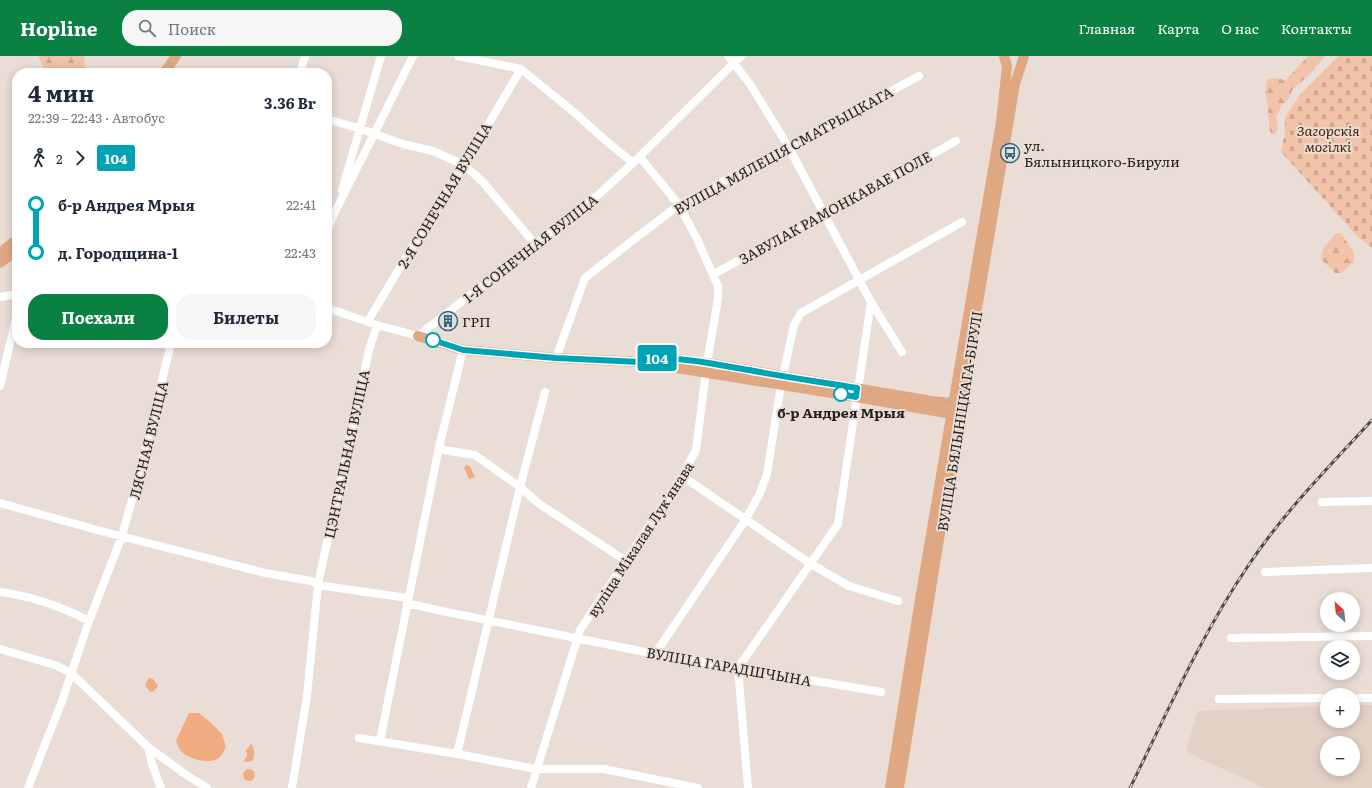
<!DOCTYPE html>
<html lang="ru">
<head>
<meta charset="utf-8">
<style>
	body { margin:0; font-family:Literata,serif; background:#f6f6f7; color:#1f2937; height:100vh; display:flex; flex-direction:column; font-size:15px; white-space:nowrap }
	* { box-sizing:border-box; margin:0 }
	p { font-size:13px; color:#747a83 }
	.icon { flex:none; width:22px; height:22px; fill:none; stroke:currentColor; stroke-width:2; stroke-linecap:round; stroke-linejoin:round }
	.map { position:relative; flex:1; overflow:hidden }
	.drawer { position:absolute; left:12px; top:12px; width:320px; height:280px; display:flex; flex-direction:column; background:#fff; border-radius:16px; box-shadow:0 2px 10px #0003 }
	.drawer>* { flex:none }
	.badge { padding:0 8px; border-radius:3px; font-size:14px; line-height:26px }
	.needle { width:26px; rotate:333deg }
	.controls { position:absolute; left:1320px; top:536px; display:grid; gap:8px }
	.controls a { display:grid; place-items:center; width:40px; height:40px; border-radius:50%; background:#fff; box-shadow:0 2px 10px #0003; font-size:20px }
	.map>.badge { position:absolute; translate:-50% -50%; box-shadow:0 0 0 2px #fff }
	.legs { display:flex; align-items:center; gap:6px; height:44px; padding:0 16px; font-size:13px }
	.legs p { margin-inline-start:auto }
	.head { display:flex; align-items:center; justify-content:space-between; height:68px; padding:0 16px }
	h1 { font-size:22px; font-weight:700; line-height:30px }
	.cta { display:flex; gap:8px; margin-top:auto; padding:8px 16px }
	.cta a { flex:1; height:46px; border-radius:16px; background:#0b8043; color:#fff; font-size:16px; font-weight:700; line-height:46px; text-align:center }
	.cta a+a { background:#f6f6f7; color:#1f2937 }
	ul { padding:0 16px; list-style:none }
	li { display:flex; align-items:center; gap:14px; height:48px; font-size:15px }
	li i { display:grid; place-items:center; width:6px; height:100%; margin:0 5px; background:currentColor }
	li i::after { content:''; width:10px; height:10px; margin:-5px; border:3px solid; border-radius:50%; background:#fff }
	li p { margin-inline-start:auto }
	li:first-child i { background:linear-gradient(#0000 50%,currentColor 0) }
	li:last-child i { background:linear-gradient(currentColor 50%,#0000 0) }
	header { display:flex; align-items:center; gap:24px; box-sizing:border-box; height:56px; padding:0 20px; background:#0b8043; color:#fff }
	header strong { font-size:19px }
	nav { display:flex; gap:22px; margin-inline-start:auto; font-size:14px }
	.search { width:280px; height:36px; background:#f6f6f7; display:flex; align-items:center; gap:10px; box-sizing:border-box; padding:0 14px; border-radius:16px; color:#747a83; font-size:15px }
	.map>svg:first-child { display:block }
	.built { fill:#e4d1c6; fill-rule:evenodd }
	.forest { fill:url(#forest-firs) }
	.cemetery { fill:url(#cemetery-stones) }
	.water { fill:#f1ab81 }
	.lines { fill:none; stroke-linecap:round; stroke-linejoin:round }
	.minor { stroke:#fff; stroke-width:8 }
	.major { stroke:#dfa882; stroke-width:10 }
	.rail-casing { stroke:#504a46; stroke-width:3 }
	.rail { stroke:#e9ddd6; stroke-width:1.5; stroke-dasharray:4.5; stroke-linecap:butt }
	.line-1-casing { stroke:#fff; stroke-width:9 }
	.line-1 { stroke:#00a3b4; stroke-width:6 }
	.stop-1-dot { fill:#fff; stroke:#00a3b4; stroke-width:2 }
	.labels { text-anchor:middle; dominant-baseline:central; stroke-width:4; stroke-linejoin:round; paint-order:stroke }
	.park-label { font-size:14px; font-style:italic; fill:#4b1f00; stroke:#e9ddd6 }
	.poi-label { font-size:14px; fill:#25211e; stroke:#e9ddd6; text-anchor:start }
	.street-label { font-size:14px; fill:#25211e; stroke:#e9ddd6 }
	.stop-label { font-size:14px; font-weight:bold; fill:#25211e; stroke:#e9ddd6 }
</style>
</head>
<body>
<header>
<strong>Hopline</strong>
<div class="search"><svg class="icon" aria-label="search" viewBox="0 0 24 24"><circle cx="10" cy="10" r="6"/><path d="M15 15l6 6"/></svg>Поиск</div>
<nav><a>Главная</a><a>Карта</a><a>О нас</a><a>Контакты</a></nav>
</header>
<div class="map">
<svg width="1372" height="732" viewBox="0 0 1372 732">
	<defs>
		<pattern id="forest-firs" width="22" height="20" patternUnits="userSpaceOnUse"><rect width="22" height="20" fill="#f2c3a8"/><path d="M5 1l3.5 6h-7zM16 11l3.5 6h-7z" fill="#cfa790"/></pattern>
		<pattern id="cemetery-stones" width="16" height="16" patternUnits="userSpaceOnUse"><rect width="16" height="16" fill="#f2c3a8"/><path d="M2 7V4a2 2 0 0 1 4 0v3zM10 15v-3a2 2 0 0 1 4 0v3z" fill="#cfa790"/></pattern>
	</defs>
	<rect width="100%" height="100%" fill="#e9ddd6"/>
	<path class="built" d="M1353,649H1372V732H1265L1192,699L1186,693L1198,655L1327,650V665H1353ZM1327,687H1353V713H1327Z"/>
	<path class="forest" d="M38,0H84L85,14H45Z
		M1308,0H1325L1307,21L1293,33L1287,45L1282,49L1276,61L1278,73L1275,79L1270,76L1267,44L1265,37L1267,24L1273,22L1286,24Z
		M1336,177H1341L1354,197V206L1341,217H1335L1321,203L1323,193Z"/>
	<path class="cemetery" d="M1339,0H1372V192L1358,181L1281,96L1285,76V62L1299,40Z"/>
	<path class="water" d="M467,409L470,410L475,421L469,423L464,411Z
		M149,622L153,623L158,630L154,635L150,636L145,629Z
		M189,657H199L210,666L222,678L226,691C224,694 222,700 219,702C208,709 187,703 180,694C178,691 177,687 176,685Z
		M251,688C255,692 255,701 252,705L245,706L244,703L247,701V696L245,695Z
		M243 719a6 6 0 1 1 12 0a6 6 0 1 1-12 0Z"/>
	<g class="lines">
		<path class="minor" d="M458,0L521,13L575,57L604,83L633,107
			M728,0L750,28L788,90L871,246L902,296
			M300,17L305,0
			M327,63L361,73L403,88L433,95L464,109L482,125L535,188
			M342,134L381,0
			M327,175L335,156L413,0
			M714,218L956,85
			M0,241L17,238
			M327,252L377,269L418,280L597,140L633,107L741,0
			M368,265L439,146L464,109L521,13
			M556,302L585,222L637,181L679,149L919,20
			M0,330L17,258
			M439,391L444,394L475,399L520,431L538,447L626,505
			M682,420L811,508L849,530L898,545
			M1322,446L1372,445
			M0,447L97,474L265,517L311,525L324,530L408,542L407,547L437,554L655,598L881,636
			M1265,516L1372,512
			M0,536C31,540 62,551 89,565
			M1231,582L1372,580
			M0,593L55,609L71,617L148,691L185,718L207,732
			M655,598L746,463L760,437L767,418L781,329L794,269L801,257L962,166
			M1353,642H1372
			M1219,643L1327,642
			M359,682L457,698L536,713H604L698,732
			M380,685L439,391L463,294
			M148,691L152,708L161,732
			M457,698L520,431L545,336
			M28,732L62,645L89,565L122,480L139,418L171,287
			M292,732L307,640L318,528L369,294L377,269
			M531,732L580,574L682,420L696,394L707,307L718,243V230L697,183L679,149L640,101
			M748,732L738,612L838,468L871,246"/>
		<path class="major" d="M164,17L176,0
			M0,197L17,183
			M0,207L17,194
			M418,280L463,294L556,302L640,306L856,341L957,359
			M648,304L666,302L707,307L932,345L960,348
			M890,732L919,549L1001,66L1007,10L1004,0
			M899,732L959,359L1015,28L1024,0"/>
		<defs>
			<path id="rail" d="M1130,732C1167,657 1201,579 1248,510C1283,457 1329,411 1372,364"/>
		</defs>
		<use href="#rail" class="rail-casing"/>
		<use href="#rail" class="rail"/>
	</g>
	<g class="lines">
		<defs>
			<path id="line-1" d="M433,284L463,294L556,302L640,306C672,297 716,309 749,314C785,321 821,326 857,332L856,341L841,338"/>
		</defs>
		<use href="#line-1" class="line-1-casing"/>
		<use href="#line-1" class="line-1"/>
	</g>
	<defs>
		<symbol id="bus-ring" viewBox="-11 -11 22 22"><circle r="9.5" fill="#e9ddd6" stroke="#306781" stroke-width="1.5"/><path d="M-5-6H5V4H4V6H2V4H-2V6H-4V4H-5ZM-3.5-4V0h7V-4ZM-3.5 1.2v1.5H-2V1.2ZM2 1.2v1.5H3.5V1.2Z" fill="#306781"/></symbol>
		<symbol id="building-ring" viewBox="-11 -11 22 22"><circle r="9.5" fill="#e9ddd6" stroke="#306781" stroke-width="1.5"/><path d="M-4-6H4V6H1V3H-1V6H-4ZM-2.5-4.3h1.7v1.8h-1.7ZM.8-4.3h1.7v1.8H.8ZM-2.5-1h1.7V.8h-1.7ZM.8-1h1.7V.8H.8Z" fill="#306781"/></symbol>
	</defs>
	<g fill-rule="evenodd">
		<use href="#bus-ring" x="999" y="86" width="22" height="22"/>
		<use href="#building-ring" x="437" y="254" width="22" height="22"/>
	</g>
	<g class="stop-1-dot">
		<circle cx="433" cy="284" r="7"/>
		<circle cx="841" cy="338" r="7"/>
	</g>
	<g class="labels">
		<g class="park-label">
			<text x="1328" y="74">Загорскія<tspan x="1328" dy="16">могілкі</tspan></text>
		</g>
		<g class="poi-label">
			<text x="1024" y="89">ул.<tspan x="1024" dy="16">Бялыницкого-Бирули</tspan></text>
			<text x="462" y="265">ГРП</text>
		</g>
		<g class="street-label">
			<text transform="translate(783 94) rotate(-29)">ВУЛІЦА МЯЛЕЦІЯ СМАТРЫЦКАГА</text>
			<text transform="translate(444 139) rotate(-59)">2-Я СОНЕЧНАЯ ВУЛІЦА</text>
			<text transform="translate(835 151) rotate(-29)">ЗАВУЛАК РАМОНКАВАЕ ПОЛЕ</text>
			<text transform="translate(530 192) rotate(-38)">1-Я СОНЕЧНАЯ ВУЛІЦА</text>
			<text transform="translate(959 365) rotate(-81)">ВУЛІЦА БЯЛЫНІЦКАГА-БІРУЛІ</text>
			<text transform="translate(148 384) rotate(-76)">ЛЯСНАЯ ВУЛІЦА</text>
			<text transform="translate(346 398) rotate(-78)">ЦЭНТРАЛЬНАЯ ВУЛІЦА</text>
			<text transform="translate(640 483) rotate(-57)">вуліца Мікалая Лукʼянава</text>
			<text transform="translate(729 610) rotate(10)">ВУЛІЦА ГАРАДШЧЫНА</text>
		</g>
		<g class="stop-label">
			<text x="841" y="356">б-р Андрея Мрыя</text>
		</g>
	</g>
</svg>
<div class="controls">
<a><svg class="needle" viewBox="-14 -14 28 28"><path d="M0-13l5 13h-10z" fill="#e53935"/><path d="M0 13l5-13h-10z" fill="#747a83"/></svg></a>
<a><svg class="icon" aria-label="layers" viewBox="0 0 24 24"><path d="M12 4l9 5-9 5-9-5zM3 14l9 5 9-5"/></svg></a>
<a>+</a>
<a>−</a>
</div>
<b class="badge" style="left:657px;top:302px;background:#00a3b4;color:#fff">104</b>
<section class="drawer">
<div class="head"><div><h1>4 мин</h1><p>22:39 – 22:43 · Автобус</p></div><b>3.36 Br</b></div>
<div class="legs"><svg class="icon" aria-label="walk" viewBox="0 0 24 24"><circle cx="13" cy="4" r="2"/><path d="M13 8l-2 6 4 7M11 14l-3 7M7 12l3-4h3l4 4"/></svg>2<svg class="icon" aria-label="forward" viewBox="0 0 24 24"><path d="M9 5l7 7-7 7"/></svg><b class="badge" style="background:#00a3b4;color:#fff">104</b></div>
<ul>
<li><i style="color:#00a3b4"></i><b>б-р Андрея Мрыя</b><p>22:41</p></li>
<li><i style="color:#00a3b4"></i><b>д. Городщина-1</b><p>22:43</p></li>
</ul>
<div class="cta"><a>Поехали</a><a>Билеты</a></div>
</section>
</div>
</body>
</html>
